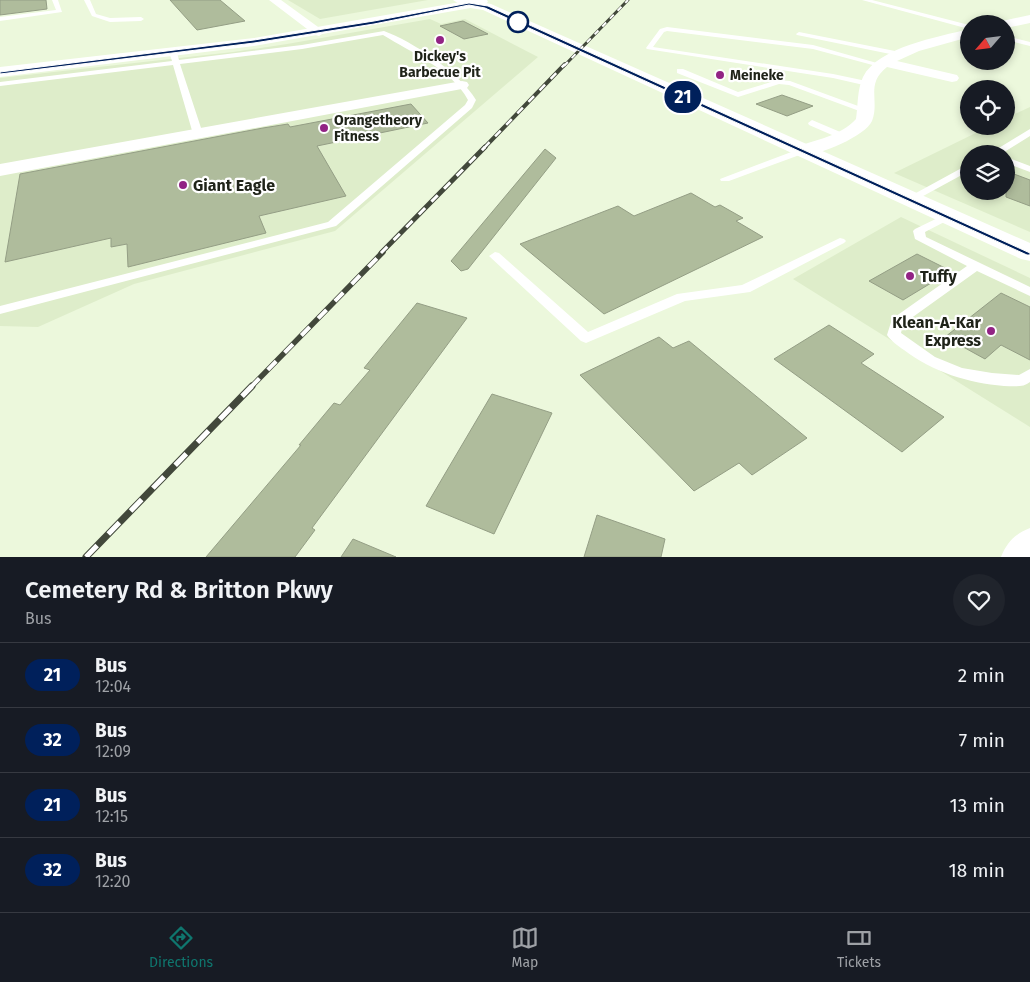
<!DOCTYPE html>
<html lang="en">
<head>
<meta charset="utf-8">
<style>
	body { margin:0; font-family:"Fira Sans",sans-serif; background:#20242c; color:#f1f3f6; height:100vh; display:flex; flex-direction:column; font-size:19px; white-space:nowrap }
	* { box-sizing:border-box; margin:0 }
	p { font-size:16px; color:#9ea1a6 }
	.icon { flex:none; width:28px; height:28px; fill:none; stroke:currentColor; stroke-width:2; stroke-linecap:round; stroke-linejoin:round }
	.map { position:relative; height:557px; overflow:hidden }
	.drawer { display:flex; flex-direction:column; background:#171b24; flex:1 }
	.drawer>* { flex:none }
	.badge { padding:0 10px; border-radius:16px; font-size:18px; line-height:32px }
	.needle { width:32px; rotate:242deg }
	.controls { position:absolute; left:960px; top:15px; display:grid; gap:10px }
	.controls a { display:grid; place-items:center; width:55px; height:55px; border-radius:50%; background:#171b24; box-shadow:0 2px 8px #0003; font-size:25px }
	.map>.badge { position:absolute; translate:-50% -50%; box-shadow:0 0 0 2px #fff }
	.round { display:grid; place-items:center; flex:none; width:52px; height:52px; border-radius:26px; background:#20242c }
	.overview { display:flex; align-items:center; justify-content:space-between; height:85px; padding:0 25px }
	h1 { font-size:24px; font-weight:600; line-height:38px }
	ul { padding:0; list-style:none }
	li { display:flex; align-items:center; gap:15px; height:65px; padding:0 25px; border-top:1px solid #363941 }
	li div { flex:1 }
	li b { display:block; font-size:19px }
	li em { font-style:normal }
	li .badge { min-width:55px; font-weight:700; text-align:center }
	.tabs { display:flex; justify-content:space-around; align-items:center; height:70px; border-top:1px solid #363941; background:#171b24; font-size:14px; color:#9ea1a6 }
	.tabs a { display:grid; justify-items:center; gap:2px }
	.tabs .active { color:#0f766e }
	.map>svg:first-child { display:block }
	.built { fill:#deedca; fill-rule:evenodd }
	.building { fill:#afbc9c; stroke:#949e85 }
	.lines { fill:none; stroke-linecap:round; stroke-linejoin:round }
	.lane { fill:#fff; fill-rule:evenodd }
	.street { fill:#fff; fill-rule:evenodd }
	.secondary { fill:#fff; fill-rule:evenodd }
	.primary { fill:#fff; fill-rule:evenodd }
	.rail-far4-casing { stroke:#42483b; stroke-width:3 }
	.rail-far3-casing { stroke:#42483b; stroke-width:4 }
	.rail-far2-casing { stroke:#42483b; stroke-width:5 }
	.rail-far1-casing { stroke:#42483b; stroke-width:5.5 }
	.rail-casing { stroke:#42483b; stroke-width:7 }
	.rail-far4 { stroke:#fff; stroke-width:2; stroke-dasharray:5.5; stroke-linecap:butt }
	.rail-far3 { stroke:#fff; stroke-width:2.5; stroke-dasharray:8; stroke-linecap:butt }
	.rail-far2 { stroke:#fff; stroke-width:3; stroke-dasharray:9; stroke-linecap:butt }
	.rail-far1 { stroke:#fff; stroke-width:4; stroke-dasharray:12; stroke-linecap:butt }
	.rail { stroke:#fff; stroke-width:5; stroke-dasharray:16; stroke-linecap:butt }
	.line { fill:#00205b; stroke:#fff }
	.stop-dot { fill:#fff; stroke:#00205b; stroke-width:2.5 }
	.poi-dot { fill:#922384; stroke:#fff; stroke-width:2 }
	.labels { text-anchor:middle; dominant-baseline:central; stroke-width:4.5; stroke-linejoin:round; paint-order:stroke }
	.far-poi-label { font-size:14px; font-weight:bold; fill:#1f2319; stroke:#fff; text-anchor:start }
	.poi-label { font-size:16px; font-weight:bold; fill:#1f2319; stroke:#fff; text-anchor:start }
</style>
</head>
<body>
<div class="map">
<svg width="1030" height="557" viewBox="0 0 1030 557">
	<rect width="100%" height="100%" fill="#ecf8dc"/>
	<path class="built" d="M288,0H428L320,19Z
		M430,19L441,24L465,19L538,57L335,231L134,284L38,327L0,326V78L233,52L287,44Z
		M1030,107V232L894,173L990,126H1006V118ZM969,154H1006V191H969Z
		M901,217L1030,278V427L793,279Z"/>
	<path class="building" d="M0,0H46L47,9L0,15Z
		M170,0H220L245,21L197,30Z
		M463,21L488,34L464,39L440,26Z
		M782,95L813,106L787,116L756,104Z
		M411,104L428,123L317,146L346,196L259,216L266,233L128,267L127,244L111,247V238L5,262L20,174L263,128L288,124L290,127Z
		M545,149L556,158L468,269L461,271L451,261Z
		M1006,171L1030,180V206L1006,197Z
		M691,193L715,207L720,205L743,218L736,221L763,237L604,314L520,244L618,206L634,216Z
		M917,254L951,271L903,300L869,281Z
		M1001,293L1030,307V360L1001,345L985,359L945,337Z
		M417,303L467,318L312,528L315,530L295,557H206L301,445H299L334,403L340,405L370,370L364,368Z
		M829,325L874,354L861,363L944,417L902,452L774,359Z
		M659,337L673,348L689,341L807,438L752,475L739,463L694,491L580,375Z
		M492,394L552,413L494,534L426,506Z
		M597,515L665,539L661,557H584Z
		M353,539L396,557H341Z"/>
	<g class="lines">
		<path class="lane" d="M52,0H58L62,12L0,21V17L56,10Z
			M84,0H90L96,14L110,18L141,17L144,19L141,21L110,22L92,16Z
			M862,0H872L969,25V29Z
			M667,27L813,45L884,65L880,67L813,49L667,31L664,32L653,47L833,74L871,82V86H868L833,78L647,49L646,48L660,29Z
			M384,31C412,41 461,74 476,100L472,108L336,226L0,314V306L328,222L465,105L468,100C451,69 412,53 383,35L302,49L180,64L203,134L198,137L193,134L173,65L0,86V82L172,61L170,55L174,53H177L179,60L302,45Z
			M799,32L900,52L904,54L900,56L797,35L796,34Z
			M1006,36L1030,42V46L1006,40Z
			M677,69H683L738,92L778,80L790,81L869,110L862,112L789,85L779,84L738,97L677,73Z
			M812,120L845,134L847,136L842,139L839,138L809,125L808,123Z
			M1030,129V136L1001,154H989Z
			M802,148L805,149V153L729,181H721L720,179Z
			M1006,157L1030,166V172L1006,163Z
			M969,164V171L914,201H906L905,199Z
			M948,213L952,214L953,216L952,218L925,232L926,237L1030,287V296L977,271L903,324L901,333L935,357L962,368L992,373L1019,375L1030,369V382C1023,388 1013,386 1004,386C968,383 933,372 904,350C898,346 891,341 887,335L892,319L967,266L915,239L913,231L915,229Z
			M840,238L844,239L846,241L844,243L750,292L685,301L586,343L581,341L489,256L495,252L499,253L588,332L677,294L742,285Z"/>
		<path class="street" d="M269,0H281L325,32L319,36L315,35Z
			M1030,15V23L1006,28V24H1000L1002,21Z
			M969,29V37L919,51L897,61L957,75L959,78L957,81L952,82L887,67C865,84 880,101 872,121C865,137 812,159 796,155L793,151L796,147C815,140 841,136 856,119C858,106 857,90 863,77C878,47 938,37 969,29Z
			M462,81L467,82L469,85L467,88L0,176V164Z
			M1030,528V557H1001C1007,542 1015,534 1030,528Z"/>
		<path class="secondary" d="M472,0H487L488,2L482,6L254,46L0,77V67L254,38Z"/>
		<path class="primary" d="M453,0H470L491,4L1030,243V261L1021,259L483,10L464,7Z"/>
		<defs>
			<path id="rail-far4" d="M564,66L628,0"/>
			<path id="rail-far3" d="M484,148L565,64"/>
			<path id="rail-far2" d="M381,253L485,147"/>
			<path id="rail-far1" d="M251,387L383,252"/>
			<path id="rail" d="M86,557L252,386"/>
		</defs>
		<use href="#rail-far4" class="rail-far4-casing"/>
		<use href="#rail-far3" class="rail-far3-casing"/>
		<use href="#rail-far2" class="rail-far2-casing"/>
		<use href="#rail-far1" class="rail-far1-casing"/>
		<use href="#rail" class="rail-casing"/>
		<use href="#rail-far4" class="rail-far4"/>
		<use href="#rail-far3" class="rail-far3"/>
		<use href="#rail-far2" class="rail-far2"/>
		<use href="#rail-far1" class="rail-far1"/>
		<use href="#rail" class="rail"/>
	</g>
	<path class="line" d="M469,3L488,6L1030,253V255H1027L485,8L469,5L374,24L254,43L0,74V72L254,40L374,21Z"/>
	<circle class="stop-dot" cx="518" cy="22" r="10"/>
	<g class="poi-dot">
		<circle cx="440" cy="40" r="5"/>
		<circle cx="720" cy="75" r="5"/>
		<circle cx="324" cy="128" r="5"/>
		<circle cx="183" cy="185" r="5"/>
		<circle cx="910" cy="276" r="5"/>
		<circle cx="991" cy="331" r="5"/>
	</g>
	<g class="labels">
		<g class="far-poi-label">
			<text x="440" y="56" text-anchor="middle">Dickey's<tspan x="440" dy="16">Barbecue Pit</tspan></text>
			<text x="730" y="75">Meineke</text>
			<text x="334" y="120">Orangetheory<tspan x="334" dy="16">Fitness</tspan></text>
		</g>
		<g class="poi-label">
			<text x="193" y="185">Giant Eagle</text>
			<text x="920" y="276">Tuffy</text>
			<text x="981" y="322" text-anchor="end">Klean-A-Kar<tspan x="981" dy="18">Express</tspan></text>
		</g>
	</g>
</svg>
<div class="controls">
<a><svg class="needle" viewBox="-14 -14 28 28"><path d="M0-13l5 13h-10z" fill="#e53935"/><path d="M0 13l5-13h-10z" fill="#9ea1a6"/></svg></a>
<a><svg class="icon" aria-label="locate" viewBox="0 0 24 24"><circle cx="12" cy="12" r="6"/><path d="M12 2v4M12 18v4M2 12h4M18 12h4"/></svg></a>
<a><svg class="icon" aria-label="layers" viewBox="0 0 24 24"><path d="M12 4l9 5-9 5-9-5zM3 14l9 5 9-5"/></svg></a>
</div>
<b class="badge" style="left:683px;top:97px;background:#00205b;color:#fff">21</b>
</div>
<section class="drawer">
<div class="overview"><div><h1>Cemetery Rd &amp; Britton Pkwy</h1><p>Bus</p></div><a class="round"><svg class="icon" aria-label="heart" viewBox="0 0 24 24"><path d="M12 20l-8-8c-3-5 5-10 8-4 3-6 11-1 8 4z"/></svg></a></div>
<ul>
<li><span class="badge" style="background:#00205b;color:#fff">21</span><div><b>Bus</b><p>12:04</p></div><em>2 min</em></li>
<li><span class="badge" style="background:#00205b;color:#fff">32</span><div><b>Bus</b><p>12:09</p></div><em>7 min</em></li>
<li><span class="badge" style="background:#00205b;color:#fff">21</span><div><b>Bus</b><p>12:15</p></div><em>13 min</em></li>
<li><span class="badge" style="background:#00205b;color:#fff">32</span><div><b>Bus</b><p>12:20</p></div><em>18 min</em></li>
</ul>
</section>
<nav class="tabs">
<a class="active"><svg class="icon" aria-label="directions" viewBox="0 0 24 24"><path d="M12 3l9 9-9 9-9-9zM9 14v-3h6M13 9l2 2-2 2"/></svg>Directions</a>
<a><svg class="icon" aria-label="map" viewBox="0 0 24 24"><path d="M3 6l6-2 6 2 6-2v14l-6 2-6-2-6 2zM9 4v14M15 6v14"/></svg>Map</a>
<a><svg class="icon" aria-label="tickets" viewBox="0 0 24 24"><path d="M3 7h18v10H3zM15 7v10"/></svg>Tickets</a>
</nav>
</body>
</html>
